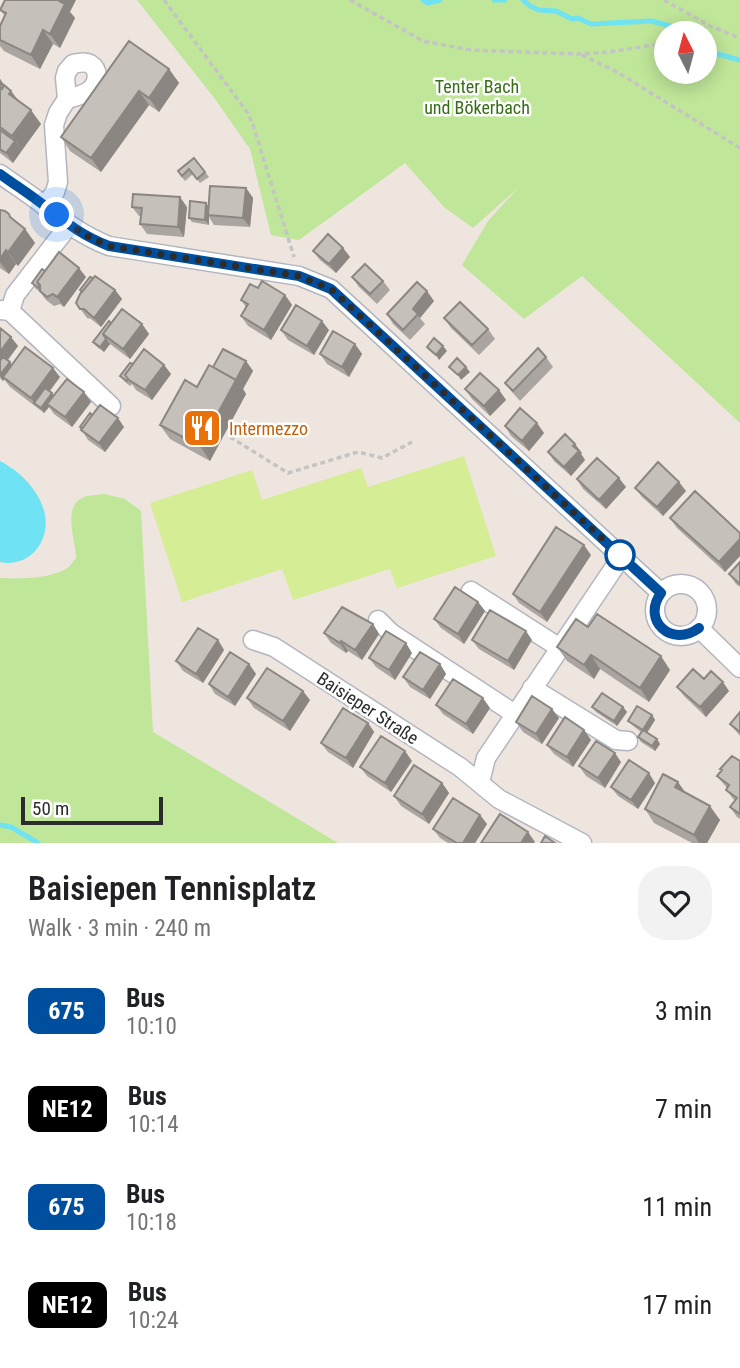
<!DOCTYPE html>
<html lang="en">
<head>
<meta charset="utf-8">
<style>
	body { margin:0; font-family:"Roboto Condensed",sans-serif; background:#f2f2f2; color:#202124; height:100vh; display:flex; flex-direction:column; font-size:26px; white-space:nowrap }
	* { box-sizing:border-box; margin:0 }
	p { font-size:23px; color:#757577 }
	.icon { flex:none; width:38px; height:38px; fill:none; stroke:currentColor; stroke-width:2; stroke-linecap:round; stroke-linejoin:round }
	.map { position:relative; height:843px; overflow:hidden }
	.side { display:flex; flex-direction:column; background:#fff; flex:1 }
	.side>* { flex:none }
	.badge { padding:0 14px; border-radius:10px; font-size:24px; line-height:46px }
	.needle { width:46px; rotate:354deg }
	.buttons { position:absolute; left:654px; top:21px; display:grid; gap:14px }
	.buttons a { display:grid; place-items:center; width:63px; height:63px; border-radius:50%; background:#fff; box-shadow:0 4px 18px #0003; font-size:35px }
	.scale { position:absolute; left:21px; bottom:18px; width:142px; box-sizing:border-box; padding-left:7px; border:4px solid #2c2c2c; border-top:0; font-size:19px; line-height:24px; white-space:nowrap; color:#2c2c2c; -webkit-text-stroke:5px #fff; paint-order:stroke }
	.you { position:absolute; width:35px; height:35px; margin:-18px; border:5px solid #fff; border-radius:50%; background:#1a73e8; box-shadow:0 0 0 10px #1a73e833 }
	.map>.badge { position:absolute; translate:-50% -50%; box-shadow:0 0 0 4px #fff }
	.round { display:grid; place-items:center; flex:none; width:74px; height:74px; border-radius:28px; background:#f2f2f2 }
	.summary { display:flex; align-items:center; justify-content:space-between; height:119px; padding:0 28px }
	h1 { font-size:33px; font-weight:600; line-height:52px }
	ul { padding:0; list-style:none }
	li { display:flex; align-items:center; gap:21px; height:98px; padding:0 28px }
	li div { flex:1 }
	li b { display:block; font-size:26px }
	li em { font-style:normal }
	li .badge { min-width:77px; font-weight:700; text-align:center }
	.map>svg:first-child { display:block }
	.green { fill:#bfe699; fill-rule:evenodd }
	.pitch { fill:#d5ed95 }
	.water { fill:#6fe3f3 }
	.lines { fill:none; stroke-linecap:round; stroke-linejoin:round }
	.stream { stroke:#6fe3f3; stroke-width:5 }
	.street-casing { stroke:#b2b6c0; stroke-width:21 }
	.path { stroke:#c4c4c4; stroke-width:3.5; stroke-dasharray:5 3.5; stroke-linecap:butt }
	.street { stroke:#fff; stroke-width:18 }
	.wall { fill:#aaa5a0 }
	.shaded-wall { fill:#8b8682 }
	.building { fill:#c6c0ba; stroke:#8b8682; stroke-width:2 }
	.line-casing { stroke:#fff; stroke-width:16 }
	.line { stroke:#004f9f; stroke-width:10 }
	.walk { stroke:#2c2c2c; stroke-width:7; stroke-dasharray:0 12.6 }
	.stop-dot { fill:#fff; stroke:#004f9f; stroke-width:3.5 }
	.labels { text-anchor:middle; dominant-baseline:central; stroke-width:5; stroke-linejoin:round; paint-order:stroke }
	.park-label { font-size:18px; fill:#376d18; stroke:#fff }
	.food-label { font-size:18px; fill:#c56008; stroke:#fff; text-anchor:start }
	.street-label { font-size:18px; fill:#2c2c2c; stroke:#fff }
</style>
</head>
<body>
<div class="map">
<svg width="740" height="843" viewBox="0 0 740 843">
	<rect width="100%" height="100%" fill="#eee5de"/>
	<path class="green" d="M137,0H740V423L582,276L524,319L462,265L488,221L519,187L473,228L444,207L405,163L299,240L271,235L250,149L215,99ZM667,33H705V72H667Z
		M104,494L125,499L141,511L153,732L338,843H0V578C20,579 45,579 64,570C69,568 73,562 76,558C76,540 60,503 87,496C92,495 99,495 104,494Z"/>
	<path class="pitch" d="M464,456L496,556L397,588L390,569L293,600L282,569L182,602L150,503L252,470L262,500L361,468L368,487Z"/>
	<path class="water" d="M0,461C20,471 41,492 45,515C50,543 28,568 0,562Z"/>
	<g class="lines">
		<path class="stream" d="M423,0L428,3L440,0
			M494,0H505
			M523,0L530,6L539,10L556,11L572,19L578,18L591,24L651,21L671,26L675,33
			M705,48L714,53L740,60
			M0,825L11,827L38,843"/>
		<defs>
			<path id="street" d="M0,174C15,185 31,195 46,207C68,224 82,235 109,246L299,276L331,289L661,593
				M45,206L55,192L58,182L54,125L58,113L67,99L65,78L67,71L73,64C78,63 85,61 90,64C100,70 98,84 90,90C84,95 74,97 67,99
				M0,310L10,311L15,295L69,225
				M10,311L111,406
				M655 610a26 26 0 1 1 52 0a26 26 0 1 1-52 0Z
				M471,591L560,648
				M378,620L391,633L515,714
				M699,628L740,668
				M253,640L274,647L460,767L499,799L582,843
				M532,688L616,740L628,741
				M480,782L486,758L622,556"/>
		</defs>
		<use href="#street" class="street-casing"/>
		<path class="path" d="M164,0L247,112L253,125L294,257
			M350,0L423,41L471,50L579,54L609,52L667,43
			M664,0L710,26L740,38
			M693,33L710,26
			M582,55L617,72L740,148
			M230,437L288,473L358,452L382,458L412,442"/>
		<use href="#street" class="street"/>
	</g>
	<path class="wall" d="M0,10L70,12L75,18L60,48L53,44L40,69L4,51L0,46V26L5,16Z
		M169,69L179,83L159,112L149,105L101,172L70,151L61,137Z
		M0,79L5,86L11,91L19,101L41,124L13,163L0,153Z
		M194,158L209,177L200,183L193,174L185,181L181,176Z
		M246,188L253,198L250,227L214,225L209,217V225L192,222L189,218L208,206Z
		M132,207H187L184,237L147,234L140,224L141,216H139Z
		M0,210L9,214L13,220L25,229L35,243L18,266L16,264L9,274L0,268Z
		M343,248L350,257L336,273L320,260L313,251Z
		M45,271L86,277L64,307L60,304L54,306L46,300L40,292L35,288L32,283Z
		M352,277L383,281L390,290L377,304L359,287Z
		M258,288L285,295L292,305L271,340L248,326L241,316L246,307L241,300Z
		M80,290H115L122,299L101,327L91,319L87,318L76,303L82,292Z
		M434,301L420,318L425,324L410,340L393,324L387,314Z
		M444,318L488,329L495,339L479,355L451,328Z
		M111,323L142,324L149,334L130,359L110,344L104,352L97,347L93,342Z
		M0,328L18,346L8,360L12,365L60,377L50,391L54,396L84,392L91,402L72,427L54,414L49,407L44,413L10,387L4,379L3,381L0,378Z
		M281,330H329L314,355L288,340Z
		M355,344L362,354L349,377L327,364L320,354Z
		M546,357L553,367L520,401L512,392L505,383Z
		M246,361L253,371L243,389L246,394L210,461L170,439L160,425L197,387L213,367Z
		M133,364L164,365L171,374L152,400L136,390L132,384L130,386L124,381L120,376Z
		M465,389L499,390L506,400L490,416L472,399Z
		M92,415L124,427L105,452L88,440L80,427Z
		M505,426L544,433L529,451L511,436Z
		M548,452L582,453L581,454L585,460L571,476L554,461Z
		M577,479L626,487L606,509L583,489Z
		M635,488L686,491L663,516L642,497Z
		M670,518L740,533V556L725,572L677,528Z
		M591,555L547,622L519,603L513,594Z
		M740,562V587L736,584L729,574Z
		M478,602L485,611L464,644L441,628L434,619Z
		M373,624L379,634L362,660L348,651L346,653L331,643L324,633Z
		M588,627L670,670L649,702L600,669L594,679L567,661L557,647Z
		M218,640L224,650L203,683L183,671L176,661Z
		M472,640H532L514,670L479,649Z
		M412,653L395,680L376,667L369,658Z
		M249,664L256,674L235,706L215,694L209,684Z
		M440,664L446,674L430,699L410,687L403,677Z
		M704,679L729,691L706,717L684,696L677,687Z
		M247,698L310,700L290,731L254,708Z
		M436,705L490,708L473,734L443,714Z
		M592,707H623L627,712L617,726L596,712Z
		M552,709L559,718L542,744L523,732L516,722Z
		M740,712V736L730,724Z
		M652,715L655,720L647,733L660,744L655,751L641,742L638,737L641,732L632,725L628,721Z
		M368,723L374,732L353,768L328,752L321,743Z
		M584,730L591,740L573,767L554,754L547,745Z
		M412,761L391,792L367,776L360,767Z
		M740,761V819L737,817L730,807L735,801L726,790L727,788L717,776Z
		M621,762L605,788L586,776L579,766Z
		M442,783L449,793L429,824L401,806L394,796Z
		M655,783L638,809L618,796L611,787Z
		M685,793L720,820L707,843H692L654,823L645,809Z
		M480,815L487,824L475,843H448L440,838L433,829Z"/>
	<path class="shaded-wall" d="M59,0H76L70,12L75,18L60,48L50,34Z
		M43,30L53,44L40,69L31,55Z
		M169,69L179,83L159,112L149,98Z
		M0,79L8,91H11L21,105L11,99L2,85L0,86Z
		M139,91L149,105L101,172L91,158Z
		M31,110L41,124L22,150L12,136Z
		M15,141L22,150L13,163L6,153Z
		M246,188L253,198L250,227L243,218Z
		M180,197L187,207L184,237L178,227Z
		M206,203L210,208L208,215L209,217V225L205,220Z
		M25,229L35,243L18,266L8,252Z
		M343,248L350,257L336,273L329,264Z
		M6,250L16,264L9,274L0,262V259Z
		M79,268L86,277L64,307L57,297Z
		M115,290L122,299L101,327L94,318Z
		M427,291L434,301L420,318L413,309Z
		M285,295L292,305L271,340L264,330Z
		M322,321L329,330L314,355L307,346Z
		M142,324L149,334L130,359L123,349Z
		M11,337L18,346L0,370V352Z
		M106,339L110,344L104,352L100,347Z
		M355,344L362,354L349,377L342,367Z
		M443,346L447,351L439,360L436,355Z
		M246,361L253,371L243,389L246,394L210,461L200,446Z
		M10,362L13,367L3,381L0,375Z
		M164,365L171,374L152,400L145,390Z
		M466,367L470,372L461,380L458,375Z
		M53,368L60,377L38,406L34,403L37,407L31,398Z
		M499,390L506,400L490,416L484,406Z
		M84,392L91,402L72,427L65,417Z
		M52,393L55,398L47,404L49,407L44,413L41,408Z
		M118,418L124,427L105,452L99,443Z
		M537,423L544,433L529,451L522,441Z
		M575,444L582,453L581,454L585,460L571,476L564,467Z
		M619,478L626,487L606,509L599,500Z
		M679,482L686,491L663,516L657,507Z
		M740,539V556L725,572L719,562Z
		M584,545L591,555L547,622L540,612Z
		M478,602L485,611L464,644L458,634Z
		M373,624L379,634L362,660L355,650Z
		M526,631L532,640L514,670L508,661Z
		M218,640L224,650L203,683L196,674Z
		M341,641L348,651L346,653L340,643Z
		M406,643L412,653L395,680L389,670Z
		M591,655L600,669L594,679L584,665Z
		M661,656L670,670L649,702L640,688Z
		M249,664L256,674L235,706L228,697Z
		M440,664L446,674L430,699L423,690Z
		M723,682L729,691L706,717L700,707Z
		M303,691L310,700L290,731L283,721Z
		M483,698L490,708L473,734L466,724Z
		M623,707L627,712L617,726L614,721Z
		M552,709L559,718L542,744L536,734Z
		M652,715L655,720L646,734L643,730Z
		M368,723L374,732L353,768L346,758Z
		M584,730L591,740L573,767L567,757Z
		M657,739L660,744L655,751L652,746Z
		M405,751L412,761L391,792L385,783Z
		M615,753L621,762L605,788L598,778Z
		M649,773L655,783L638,809L631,800Z
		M678,782L688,796L675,787Z
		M442,783L449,793L429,824L422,814Z
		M710,806L720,820L707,843H699L694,835Z
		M480,815L487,824L475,843H463Z
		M528,832L535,842L534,843H521Z"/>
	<path class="building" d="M5,0H59V1L65,4L50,34L43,30L31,55L0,40V26L6,13L0,10Z
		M129,41L169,69L149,98L139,91L91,158L61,137Z
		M4,85L11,91L9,94L31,110L12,136L0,127V87L2,89Z
		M0,130L15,141L6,153L0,149Z
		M194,158L205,172L197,179L189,169L182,176L178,171Z
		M210,186L246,188L243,218L208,215Z
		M133,194L180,197L178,227L140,224L142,208L132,207Z
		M190,201L206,203L205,220L189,218Z
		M0,210L5,211L9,214L10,217L25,229L8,252L6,250L0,259Z
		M328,234L343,248L329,264L313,251Z
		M59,252L79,268L57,297L53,294L47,297L40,291V285L37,282Z
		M365,264L383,281L370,294L352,277Z
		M42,269L45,271L37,282L40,287L39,288L32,283Z
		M95,276L115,290L94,318L84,309H80L76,303L80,294Z
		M90,277L93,278L82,292L80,290Z
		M262,281L285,295L264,330L241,316L248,304L241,300L250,284L258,288Z
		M417,282L427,291L413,309L418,314L403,330L387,314Z
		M460,302L488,329L472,345L444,318Z
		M296,305L322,321L307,346L281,330Z
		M122,309L142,324L123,349L103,334Z
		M109,321L111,323L103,334L106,339L100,347L93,342Z
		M0,328L11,337L0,352Z
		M333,331L355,344L342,367L320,354Z
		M434,338L443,346L436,355L427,347Z
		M25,347L53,368L31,398L3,377Z
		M538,348L546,357L513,391L505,383Z
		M144,349L164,365L145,390L129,380L125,375Z
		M223,349L246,361L236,380L213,367Z
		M3,357L10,362L0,375V361Z
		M457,358L466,367L458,375L449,367Z
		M130,363L133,364L125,375L128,379L127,381L120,376Z
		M209,365L236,380L200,446L160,425L185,380L197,387Z
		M480,373L499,390L484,406L465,389Z
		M67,379L84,392L65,417L47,404Z
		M45,388L52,393L41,408L34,403Z
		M100,405L118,418L99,443L81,430Z
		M520,408L537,423L522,441L505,426Z
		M90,413L92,415L82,429L80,427Z
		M565,434L575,444L573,446L579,451L564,467L548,452Z
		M597,458L619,478L599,500L577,479Z
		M658,462L679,482L657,507L635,488Z
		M695,491L740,533V539L719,562L670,518Z
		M556,527L584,545L540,612L513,594Z
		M740,562V584L729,574Z
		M455,587L478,602L458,634L434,619Z
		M342,607L373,624L355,650L341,641L340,643L324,633Z
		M490,610L526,631L508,661L472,640Z
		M597,614L661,656L640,688L591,655L584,665L557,647L576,619L588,627Z
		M198,628L218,640L196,674L176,661Z
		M386,631L406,643L389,670L369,658Z
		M230,652L249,664L228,697L209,684Z
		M420,652L440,664L423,690L403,677Z
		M267,668L303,691L283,721L247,698Z
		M693,669L704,679L711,671L723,682L700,707L677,687Z
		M453,679L483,698L466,724L436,705Z
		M602,693L623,707L614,721L592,707Z
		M532,696L552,709L536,734L516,722Z
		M637,706L652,715L643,730L657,739L652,746L638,737L643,730L628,721Z
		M343,708L368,723L346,758L321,743Z
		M740,712V732L730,724Z
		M565,717L584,730L567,757L547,745Z
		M381,736L405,751L385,783L360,767Z
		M596,741L615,753L598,778L579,766Z
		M732,756L740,761V814L730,807L737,798L726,790L729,785L717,776L722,770L720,769Z
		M629,760L649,773L631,800L611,787Z
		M414,765L442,783L422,814L394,796Z
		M663,774L678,782L675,787L710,806L694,835L645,809Z
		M453,798L480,815L463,843H457L433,829Z
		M500,814L528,832L521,843H481Z
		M545,836L555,843H541Z"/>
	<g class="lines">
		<defs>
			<path id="line" d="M0,174C15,185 31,195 46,207C68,224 83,236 109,246L299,276L331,289L661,593C641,621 672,648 699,628"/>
		</defs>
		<use href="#line" class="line-casing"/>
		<use href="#line" class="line"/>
		<path class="walk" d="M57,215L83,234L109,246L299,276L331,289L620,555"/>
	</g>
	<defs>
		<symbol id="restaurant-square" viewBox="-11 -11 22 22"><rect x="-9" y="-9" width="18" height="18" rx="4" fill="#e8710a" stroke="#fff"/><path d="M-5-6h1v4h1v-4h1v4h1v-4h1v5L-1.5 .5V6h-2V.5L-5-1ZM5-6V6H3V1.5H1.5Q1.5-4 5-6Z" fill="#fff"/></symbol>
	</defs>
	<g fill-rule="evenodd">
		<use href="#restaurant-square" x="180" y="406" width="44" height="44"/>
	</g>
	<circle class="stop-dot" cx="620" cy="555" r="14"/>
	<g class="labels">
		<g class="park-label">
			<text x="477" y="86">Tenter Bach<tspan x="477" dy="21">und Bökerbach</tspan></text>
		</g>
		<g class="food-label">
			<text x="229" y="428">Intermezzo</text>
		</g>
		<g class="street-label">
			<text transform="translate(368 708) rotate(33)">Baisieper Straße</text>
		</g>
	</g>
</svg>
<div class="buttons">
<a><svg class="needle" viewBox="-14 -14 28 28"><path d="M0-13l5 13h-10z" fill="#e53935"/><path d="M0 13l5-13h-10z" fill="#757577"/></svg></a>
</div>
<div class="scale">50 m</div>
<div class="you" style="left:57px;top:215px"></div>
</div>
<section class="side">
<div class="summary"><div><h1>Baisiepen Tennisplatz</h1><p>Walk · 3 min · 240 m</p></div><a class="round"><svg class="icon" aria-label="heart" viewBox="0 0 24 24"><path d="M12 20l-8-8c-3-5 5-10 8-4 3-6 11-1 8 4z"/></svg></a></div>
<ul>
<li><span class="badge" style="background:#004f9f;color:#fff">675</span><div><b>Bus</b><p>10:10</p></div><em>3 min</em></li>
<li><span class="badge" style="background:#000;color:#fff">NE12</span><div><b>Bus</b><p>10:14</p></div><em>7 min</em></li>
<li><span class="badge" style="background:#004f9f;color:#fff">675</span><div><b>Bus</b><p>10:18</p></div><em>11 min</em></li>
<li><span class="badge" style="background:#000;color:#fff">NE12</span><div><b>Bus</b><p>10:24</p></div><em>17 min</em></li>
</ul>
</section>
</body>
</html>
